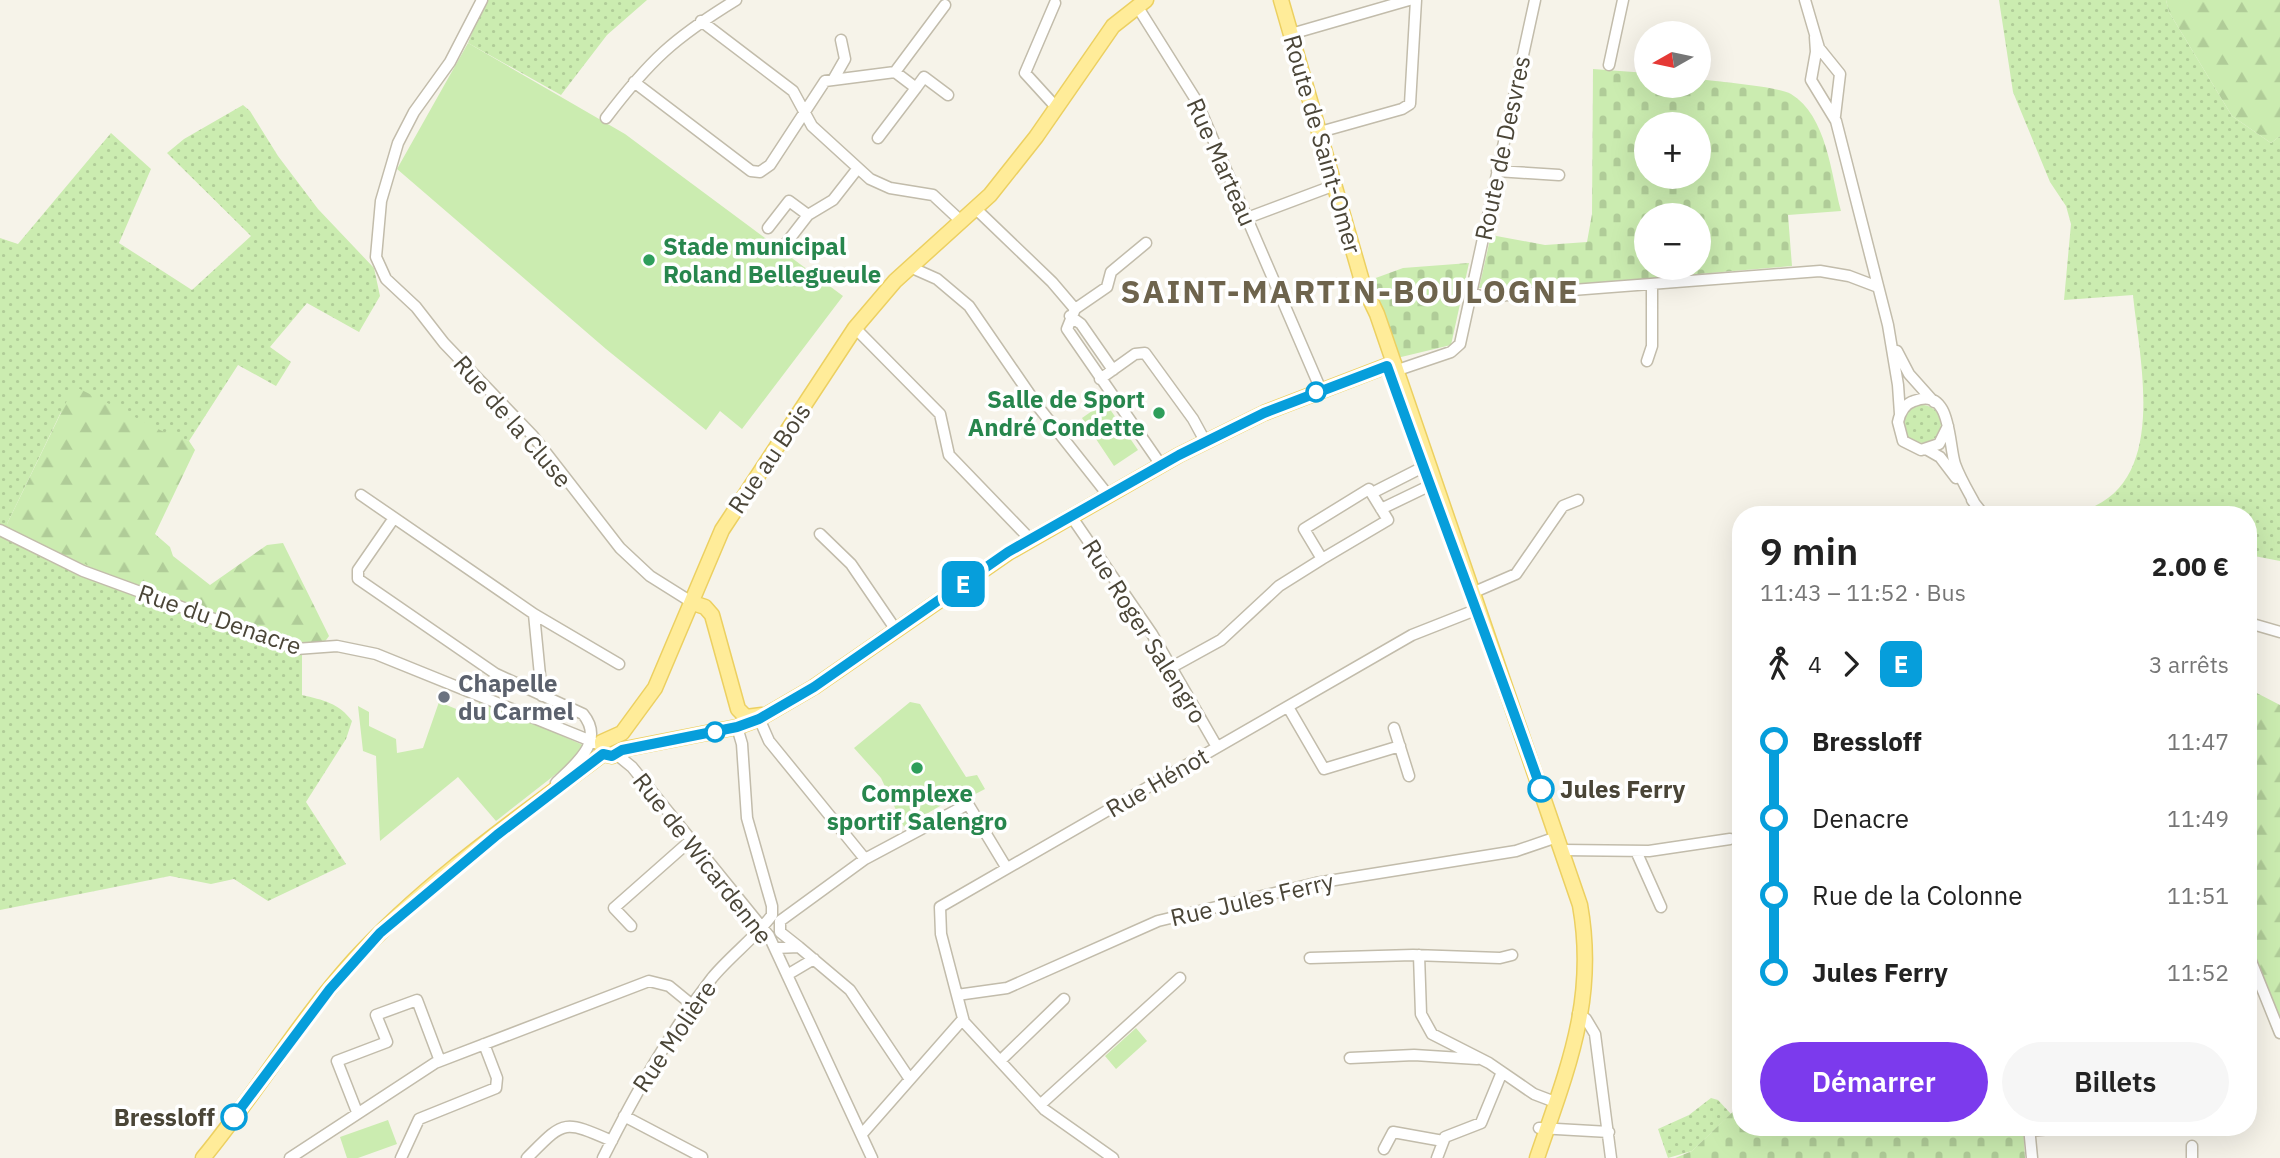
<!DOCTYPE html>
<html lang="fr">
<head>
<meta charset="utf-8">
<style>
	body { margin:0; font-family:"IBM Plex Sans",sans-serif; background:#f6f6f6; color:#222; height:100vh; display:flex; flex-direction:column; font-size:26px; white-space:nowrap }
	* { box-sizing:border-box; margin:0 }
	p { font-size:23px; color:#767676 }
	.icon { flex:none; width:38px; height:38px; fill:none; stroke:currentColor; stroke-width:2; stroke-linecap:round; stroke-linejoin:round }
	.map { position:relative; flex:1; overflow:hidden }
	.details { position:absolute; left:1732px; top:506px; width:525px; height:630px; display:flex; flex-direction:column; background:#fff; border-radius:28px; box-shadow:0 7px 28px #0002 }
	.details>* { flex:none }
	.badge { padding:0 14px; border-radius:10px; font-size:24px; line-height:46px }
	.needle { width:46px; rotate:261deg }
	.controls { position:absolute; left:1634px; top:21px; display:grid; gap:14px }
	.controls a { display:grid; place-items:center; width:77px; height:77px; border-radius:50%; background:#fff; box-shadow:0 7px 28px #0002; font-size:35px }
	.map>.badge { position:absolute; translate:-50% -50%; box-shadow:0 0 0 4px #fff }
	.legs { display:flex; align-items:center; gap:10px; height:77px; padding:0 28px; font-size:23px }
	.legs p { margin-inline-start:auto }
	.overview { display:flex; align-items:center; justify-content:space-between; height:119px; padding:0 28px }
	h1 { font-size:38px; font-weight:600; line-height:52px }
	.primary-button { display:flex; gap:14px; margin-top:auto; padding:14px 28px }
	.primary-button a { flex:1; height:80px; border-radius:42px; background:#7c3aed; color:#fff; font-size:28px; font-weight:600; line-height:80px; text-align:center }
	.primary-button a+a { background:#f6f6f6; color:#222 }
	ul { padding:0 28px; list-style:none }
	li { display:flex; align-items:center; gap:24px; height:77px; font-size:26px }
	li i { display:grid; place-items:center; width:10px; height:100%; margin:0 9px; background:currentColor }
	li i::after { content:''; width:18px; height:18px; margin:-9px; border:5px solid; border-radius:50%; background:#fff }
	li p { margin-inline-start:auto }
	li:first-child i { background:linear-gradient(#0000 50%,currentColor 0) }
	li:last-child i { background:linear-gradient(currentColor 50%,#0000 0) }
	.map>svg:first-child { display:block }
	.grass { fill:url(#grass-dots) }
	.forest { fill:url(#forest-firs) }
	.cemetery { fill:url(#cemetery-stones); fill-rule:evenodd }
	.park { fill:#cbecb0 }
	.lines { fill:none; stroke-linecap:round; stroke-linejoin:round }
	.minor-casing { stroke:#c2bcab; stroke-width:13 }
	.major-casing { stroke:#ecd061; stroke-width:17 }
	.minor { stroke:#fff; stroke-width:10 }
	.major { stroke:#ffec99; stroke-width:14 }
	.line-1-casing { stroke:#fff; stroke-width:16 }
	.line-1 { stroke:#069edb; stroke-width:10 }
	.leisure-dot { fill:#2e9e5b; stroke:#fff; stroke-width:2.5 }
	.stop-1-dot { fill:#fff; stroke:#069edb; stroke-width:3.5 }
	.worship-dot { fill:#6b7280; stroke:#fff; stroke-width:2.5 }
	.labels { text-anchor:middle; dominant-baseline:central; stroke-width:7; stroke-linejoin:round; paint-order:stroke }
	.street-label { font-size:24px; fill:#4a4537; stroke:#fff }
	.leisure-label { font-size:24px; font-weight:bold; fill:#27864d; stroke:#fff; text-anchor:start }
	.worship-label { font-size:24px; font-weight:bold; fill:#5b616d; stroke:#fff; text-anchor:start }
	.stop-label { font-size:24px; font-weight:bold; fill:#4a4537; stroke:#fff; text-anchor:start }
	.district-label { font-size:32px; font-weight:bold; letter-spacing:2px; fill:#6e644d; stroke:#fff }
</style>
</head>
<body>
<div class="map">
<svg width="2280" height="1158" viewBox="0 0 2280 1158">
	<defs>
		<pattern id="grass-dots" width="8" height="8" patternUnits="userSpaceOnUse" patternTransform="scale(1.75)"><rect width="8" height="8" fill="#cbecb0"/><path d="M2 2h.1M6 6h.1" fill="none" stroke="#b0cc98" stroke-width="1.8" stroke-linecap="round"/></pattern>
		<pattern id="forest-firs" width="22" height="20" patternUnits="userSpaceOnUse" patternTransform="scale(1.75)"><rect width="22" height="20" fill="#cbecb0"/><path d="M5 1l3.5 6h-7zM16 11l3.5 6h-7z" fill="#b0cc98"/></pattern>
		<pattern id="cemetery-stones" width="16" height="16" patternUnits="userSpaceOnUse" patternTransform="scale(1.75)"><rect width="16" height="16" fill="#cbecb0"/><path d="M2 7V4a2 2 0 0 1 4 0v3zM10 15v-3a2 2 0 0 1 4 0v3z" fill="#b0cc98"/></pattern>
	</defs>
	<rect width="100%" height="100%" fill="#f6f3e9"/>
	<path class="grass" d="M485,0H647L607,35L561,95L468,43Z
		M1999,0H2166L2169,12L2232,116L2271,143L2280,136V561L2249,555V514H2063C2074,512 2085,510 2095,506C2167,472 2139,356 2133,295L2064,300L2071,224L2066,206L2050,182L2013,92Z
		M243,105L250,111L278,156L318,209L374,268L380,296L359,332L307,303L270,347L291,362L276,386L238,365L189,441L61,412L7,524L302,645V695C323,700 339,703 352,721L346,739L306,802L346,864L268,901L234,879L211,884L170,876L0,910V238L18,244L111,133L151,169L119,243L192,290L251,236L167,153L184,139Z
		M1903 424a19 19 0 1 1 38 0a19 19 0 1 1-38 0Z
		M1711,1098L1718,1100L1731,1114L1692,1151L1668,1158L1658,1129L1689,1115Z"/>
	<path class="forest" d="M2166,0H2280V136L2271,143L2232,116L2169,12Z
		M74,386L164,432L189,441L195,450L155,534L170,547L173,556L210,585L267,545L283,543L329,636L324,643C285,647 243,626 206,612C140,588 75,560 11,532L7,524Z
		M2249,689L2280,705V1017L2257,963L2249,934Z"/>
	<path class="cemetery" d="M1593,69L1647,73V86H1699V79C1719,82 1776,86 1791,94C1827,116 1831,174 1841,211L1788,215L1792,266L1482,293L1483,288H1479L1491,235L1545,245L1587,242L1592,214ZM1647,124H1699V177H1647ZM1647,215H1699V268H1647Z
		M1469,263L1451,345L1397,358L1373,279L1403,268Z
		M1741,1104V1127H2023L2025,1158H1675L1692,1151Z"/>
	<path class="park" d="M468,43L625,134L843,296L742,429L720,411L706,430L606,349L397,169Z
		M1105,402L1138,450L1114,466L1082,418Z
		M481,700L583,745V753L496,821L458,777L380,841L376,756L363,751L358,706L369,712V726L396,739L397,753L423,748L439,702L471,715Z
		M910,702L920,704L966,777L977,775L985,789L960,802L952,799L904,827L881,778L854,748Z
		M1136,1028L1147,1041L1116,1069L1105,1056Z
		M388,1120L397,1144L358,1158H347L340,1137Z"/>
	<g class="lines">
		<defs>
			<path id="minor" d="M482,0L450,62L414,112L398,143L381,201L376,257L386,279L416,307L444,343L533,436L620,548L650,576L693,603
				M1805,0L1819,48L1840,74L1835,116
				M1055,3L1025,73L1056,107
				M1137,6L1196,100L1321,390
				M701,21L793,91L812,126L870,179L890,188L933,195L962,222
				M1291,34L1409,0
				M1815,37L1816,52L1811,80L1836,121L1888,325L1898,385L1900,414
				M1609,65L1623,0
				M895,72L916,88L924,77L948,95
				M833,80L845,59L841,40
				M634,82L751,171L760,172L770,165L825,81L895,72L945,5
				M606,118C650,60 674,38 736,0
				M1320,132L1402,109L1410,104L1416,0
				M878,138L916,88
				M1497,171L1559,175
				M976,209L1052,282L1075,309
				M1247,218L1335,185
				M768,228L789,201L808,215
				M1146,243L1111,272L1107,287L1075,309L1067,329L1161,465
				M784,246L808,215L833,200L858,168
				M910,267L937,279L969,306L1033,399
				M1471,292L1482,297L1820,271L1849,276L1878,287
				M1070,316L1081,324L1113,370
				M855,328L940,414L949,455L1030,539
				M1897,351L1909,374L1934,402
				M1647,361L1652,346V285
				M1389,373L1451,352L1460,344L1535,0
				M1100,379L1135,354L1145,353L1193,419L1205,441
				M1036,404L1108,495
				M1948,426L1939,444L1921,450L1903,441L1898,422C1900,413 1904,404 1914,401C1952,386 1948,443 1955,464C1960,478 1968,491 1975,504
				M1926,449L1940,457L1956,478
				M1369,489L1388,520L1322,559L1304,529Z
				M1372,493L1429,464
				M361,495L534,614L619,664
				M1972,500L1983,514
				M1381,509L1435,483
				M1071,516L1152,634L1217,747
				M394,518L358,570V579L496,674L583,714C606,742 574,765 556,783
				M0,530L83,571L296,649L337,646L376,654L601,745
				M820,534L851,564L896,630
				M1472,593L1516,574L1563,506L1578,500
				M534,614L542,696
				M2249,623L2280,632
				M1172,667L1221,640L1279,586L1322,559
				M1288,707L1324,769L1400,746
				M758,716L769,741L865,859
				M1394,728L1409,776
				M616,754L632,767L769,936L872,1158
				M1562,850L1649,851L1730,839
				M1636,851L1661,907
				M631,926L614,908L691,840
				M799,947L780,932V921L865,859L968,804L1006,867
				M775,948L799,947L850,990L909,1078
				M1419,955L1421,1014L1432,1034L1489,1063L1534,1094L1555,1102
				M2249,956L2280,1033
				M1310,958L1413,955L1500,958L1512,955
				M787,975L814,959
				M957,995L1007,988L1158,921L1316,883L1516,851L1557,837
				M1578,1014L1586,1019L1595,1034L1611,1158
				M1350,1058L1414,1055L1477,1059
				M1000,1061L1064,999
				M1040,1105L1180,978
				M357,1112L337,1061L387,1042L376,1015L417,1000L440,1061
				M624,1116L702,1157
				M2029,1127L2032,1158
				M1539,1128L1609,1132
				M2030,1131L2072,1127
				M862,1134L963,1019
				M2192,1146V1158
				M1384,1149L1393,1132L1443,1141
				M290,1158L435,1063L649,981L669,986L691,1004
				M401,1158L419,1119L496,1088L497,1078L484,1044
				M527,1158C564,1121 562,1119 612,1141
				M603,1158C635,1094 668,1035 712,978C730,956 756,937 772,915V906L747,818L742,744L737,727
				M1113,1158L1045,1110L964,1022L941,934L940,907L1412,635L1478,609
				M1437,1158L1445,1137L1481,1123L1502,1072"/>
			<path id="major" d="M1281,0L1366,295
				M1364,287L1377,314L1580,905C1597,1000 1567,1070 1537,1158
				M693,603L705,607L712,615L738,709L746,717L762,715
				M603,754L602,742L622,733L655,688L722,530L855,328L895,281L990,195L1036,137L1113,26L1146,0
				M603,754L612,756L625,749L737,727L759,719L814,687L1008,553L1179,455L1264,413L1394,363
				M203,1158C256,1094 298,1022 354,960C425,882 519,817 603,754"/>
		</defs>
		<use href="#minor" class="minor-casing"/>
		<use href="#major" class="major-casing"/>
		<use href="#minor" class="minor"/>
		<use href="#major" class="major"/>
	</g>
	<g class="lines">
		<defs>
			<path id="line-1" d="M234,1117L330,989L380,933L497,835L603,754L612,756L622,750L737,727L759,719L814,687L1008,552L1179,455L1264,413L1387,366C1437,507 1491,647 1541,789"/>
		</defs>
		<use href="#line-1" class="line-1-casing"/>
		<use href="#line-1" class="line-1"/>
	</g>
	<g class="leisure-dot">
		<circle cx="649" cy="260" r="7"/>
		<circle cx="1159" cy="413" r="7"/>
		<circle cx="917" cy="768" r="7"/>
	</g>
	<g class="stop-1-dot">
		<circle cx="1316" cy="392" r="9"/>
		<circle cx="715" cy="732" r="9"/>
		<circle cx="1541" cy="789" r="12"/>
		<circle cx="234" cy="1117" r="12"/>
	</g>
	<circle class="worship-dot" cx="444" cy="697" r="7"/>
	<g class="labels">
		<g class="street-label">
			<text transform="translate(1323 144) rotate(74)">Route de Saint-Omer</text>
			<text transform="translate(1502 148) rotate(-78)">Route de Desvres</text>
			<text transform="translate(1222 162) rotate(66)">Rue Marteau</text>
			<text transform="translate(513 421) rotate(49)">Rue de la Cluse</text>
			<text transform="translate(769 458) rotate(-56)">Rue au Bois</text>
			<text transform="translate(220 619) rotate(19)">Rue du Denacre</text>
			<text transform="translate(1145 631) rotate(58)">Rue Roger Salengro</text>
			<text transform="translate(1157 782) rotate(-30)">Rue Hénot</text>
			<text transform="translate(703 858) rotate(52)">Rue de Wicardenne</text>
			<text transform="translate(1252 899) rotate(-13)">Rue Jules Ferry</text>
			<text transform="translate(674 1036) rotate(-56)">Rue Molière</text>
		</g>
		<g class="leisure-label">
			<text x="663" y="246">Stade municipal<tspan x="663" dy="28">Roland Bellegueule</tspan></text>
			<text x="1145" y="399" text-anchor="end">Salle de Sport<tspan x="1145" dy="28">André Condette</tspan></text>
			<text x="917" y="793" text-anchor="middle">Complexe<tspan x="917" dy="28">sportif Salengro</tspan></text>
		</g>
		<g class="worship-label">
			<text x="458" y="683">Chapelle<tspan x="458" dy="28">du Carmel</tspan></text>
		</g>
		<g class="stop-label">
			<text x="1560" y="789">Jules Ferry</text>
			<text x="215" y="1117" text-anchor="end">Bressloff</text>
		</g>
		<g class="district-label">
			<text x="1350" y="291">SAINT-MARTIN-BOULOGNE</text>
		</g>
	</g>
</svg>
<div class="controls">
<a><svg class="needle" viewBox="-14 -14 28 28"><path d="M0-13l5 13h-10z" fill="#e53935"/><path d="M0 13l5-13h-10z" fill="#767676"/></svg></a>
<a>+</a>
<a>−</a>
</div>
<b class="badge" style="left:963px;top:584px;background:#069edb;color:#fff">E</b>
<section class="details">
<div class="overview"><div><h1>9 min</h1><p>11:43 – 11:52 · Bus</p></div><b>2.00 €</b></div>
<div class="legs"><svg class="icon" aria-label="walk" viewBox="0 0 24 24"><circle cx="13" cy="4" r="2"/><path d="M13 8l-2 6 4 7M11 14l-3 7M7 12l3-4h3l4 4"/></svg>4<svg class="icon" aria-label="forward" viewBox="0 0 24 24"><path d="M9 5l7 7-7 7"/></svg><b class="badge" style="background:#069edb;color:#fff">E</b><p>3 arrêts</p></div>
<ul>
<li><i style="color:#069edb"></i><b>Bressloff</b><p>11:47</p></li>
<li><i style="color:#069edb"></i><span>Denacre</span><p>11:49</p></li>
<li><i style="color:#069edb"></i><span>Rue de la Colonne</span><p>11:51</p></li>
<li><i style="color:#069edb"></i><b>Jules Ferry</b><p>11:52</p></li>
</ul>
<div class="primary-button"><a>Démarrer</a><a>Billets</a></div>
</section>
</div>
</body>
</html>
